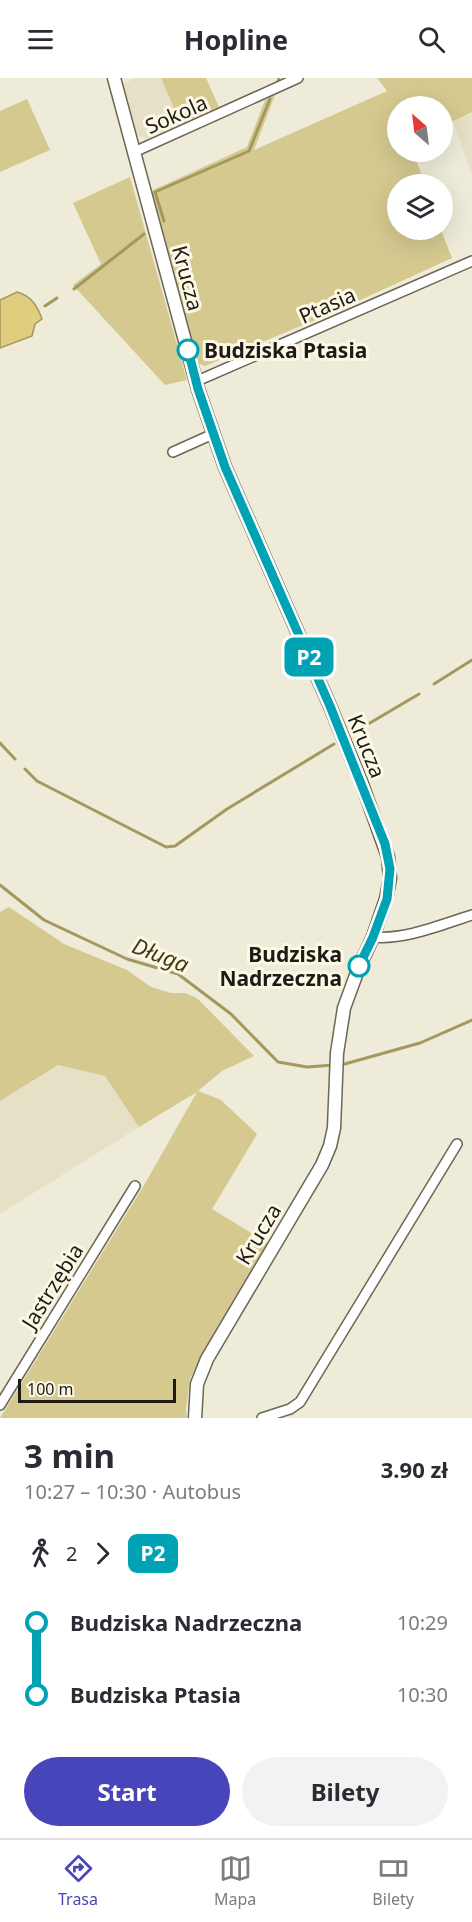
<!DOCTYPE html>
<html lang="pl">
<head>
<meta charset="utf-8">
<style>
	body { margin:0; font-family:"Noto Sans",sans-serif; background:#f2f2f3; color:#2b2b33; height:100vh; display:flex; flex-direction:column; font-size:22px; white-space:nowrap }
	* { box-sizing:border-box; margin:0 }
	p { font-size:20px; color:#7c7c81 }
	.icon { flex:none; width:33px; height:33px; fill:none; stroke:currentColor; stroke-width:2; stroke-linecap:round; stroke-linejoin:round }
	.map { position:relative; height:1340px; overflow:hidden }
	.sheet { display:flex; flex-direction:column; background:#fff; flex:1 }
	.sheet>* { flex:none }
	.badge { padding:0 12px; border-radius:9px; font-size:21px; line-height:39px }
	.needle { width:39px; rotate:332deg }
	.fabs { position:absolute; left:387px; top:18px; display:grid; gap:12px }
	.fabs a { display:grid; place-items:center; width:66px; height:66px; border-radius:50%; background:#fff; box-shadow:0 6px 24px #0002; font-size:30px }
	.scale { position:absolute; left:18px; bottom:15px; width:158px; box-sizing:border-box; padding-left:6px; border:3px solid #1d1b15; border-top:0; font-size:16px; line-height:21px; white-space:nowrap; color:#1d1b15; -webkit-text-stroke:4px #fcf8e5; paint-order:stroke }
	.map>.badge { position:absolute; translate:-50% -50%; box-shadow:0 0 0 3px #fff }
	.legs { display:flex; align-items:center; gap:9px; height:66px; padding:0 24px; font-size:20px }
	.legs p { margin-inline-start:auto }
	.overview { display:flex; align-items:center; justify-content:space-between; height:102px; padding:0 24px }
	h1 { font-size:33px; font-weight:700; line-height:45px }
	.primary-button { display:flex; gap:12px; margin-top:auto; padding:12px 24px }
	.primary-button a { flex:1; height:69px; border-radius:36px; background:#4845bb; color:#fff; font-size:24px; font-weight:700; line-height:69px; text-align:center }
	.primary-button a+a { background:#f2f2f3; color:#2b2b33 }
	ul { padding:0 24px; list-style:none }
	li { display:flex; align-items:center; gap:21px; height:72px; font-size:22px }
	li i { display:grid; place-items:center; width:9px; height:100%; margin:0 8px; background:currentColor }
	li i::after { content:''; width:15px; height:15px; margin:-8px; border:4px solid; border-radius:50%; background:#fff }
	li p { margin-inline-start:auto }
	li:first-child i { background:linear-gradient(#0000 50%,currentColor 0) }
	li:last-child i { background:linear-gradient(currentColor 50%,#0000 0) }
	header { display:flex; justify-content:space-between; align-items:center; height:78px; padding:0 24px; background:#fff; font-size:27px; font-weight:700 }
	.dock { display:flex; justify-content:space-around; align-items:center; height:84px; border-top:2px solid #e1e1e2; background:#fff; font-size:16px; color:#7c7c81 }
	.dock a { display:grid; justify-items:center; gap:3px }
	.dock .on { color:#4845bb }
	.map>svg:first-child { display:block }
	.built { fill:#e6e1c6 }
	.green { fill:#d5c990 }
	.water { fill:#dece7e; stroke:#a4985e; stroke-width:1.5 }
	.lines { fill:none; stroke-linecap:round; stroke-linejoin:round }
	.stream { stroke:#a4985e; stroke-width:3 }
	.minor-casing { stroke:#6b6757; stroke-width:12 }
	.tertiary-casing { stroke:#6b6757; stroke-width:15 }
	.minor { stroke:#fff; stroke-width:9 }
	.tertiary { stroke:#fff; stroke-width:12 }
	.line-1-casing { stroke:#fff; stroke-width:14 }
	.line-1 { stroke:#00a3b4; stroke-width:9 }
	.stop-1-dot { fill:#fff; stroke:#00a3b4; stroke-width:3 }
	.labels { text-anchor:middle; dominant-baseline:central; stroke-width:6; stroke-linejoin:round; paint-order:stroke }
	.street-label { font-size:21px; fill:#1d1b15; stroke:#fcf8e5 }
	.stop-label { font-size:21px; font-weight:bold; fill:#1d1b15; stroke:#fcf8e5; text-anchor:start }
	.water-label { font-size:22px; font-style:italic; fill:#403916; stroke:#fcf8e5 }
</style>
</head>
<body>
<header><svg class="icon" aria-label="menu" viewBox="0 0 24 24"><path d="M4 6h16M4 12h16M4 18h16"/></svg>Hopline<svg class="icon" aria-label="search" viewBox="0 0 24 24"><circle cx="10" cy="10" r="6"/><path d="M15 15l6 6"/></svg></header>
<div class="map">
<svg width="472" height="1340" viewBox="0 0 472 1340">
	<rect width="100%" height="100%" fill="#eeebd8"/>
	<path class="built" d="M136,0H161L181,46L146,61L136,57L123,6Z
		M472,34V97L453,43Z
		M58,987L105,998L139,1049L0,1136V1023Z"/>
	<path class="green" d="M161,0H206L219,29L181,46Z
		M377,0H472V34L443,48L442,28H398V74H413L425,106H398V152H441L452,180L332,235L205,288L199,286L151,113L247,69L265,22L275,17L254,72L387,13Z
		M27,21L50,72L0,94V33Z
		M130,99L187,302L165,307L73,207L101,186L73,125Z
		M9,829L64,866L127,892L151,909L171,915H185L197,920L254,978L222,993L198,1013L221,1022L257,1056L212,1131L268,1165L190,1300L186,1332L187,1340H0L143,1109L197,1014L139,1049L105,998L58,987L0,1023V834Z"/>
	<path class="water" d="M17,214C31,218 37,227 42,241L35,246L32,258L0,270V222Z"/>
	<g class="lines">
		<path class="stream" d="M278,3L279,0
			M164,143L155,114L249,73L270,21
			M74,211L144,156
			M45,228L57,220
			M434,606L472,582
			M353,655L419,616
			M0,665L15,681
			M25,691L37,703L166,769L175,768L227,731L334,666
			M0,807L44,842L127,881L178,896L231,936L278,984L307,989L334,987
			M341,987L420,965L472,942"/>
		<defs>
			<path id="minor" d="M134,74L298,0
				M197,303L472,183
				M173,374L213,356
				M373,859C406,862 440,847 472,837
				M0,1327L135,1108
				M262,1340L290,1331L300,1324L457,1066"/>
			<path id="tertiary" d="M114,0L198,311L225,389L330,628L362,706L388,779L390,800L386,821L373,859L359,889L344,930L337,975L334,1050L330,1068L322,1087L207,1281L197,1306L195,1340"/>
		</defs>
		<use href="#minor" class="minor-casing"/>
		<use href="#tertiary" class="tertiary-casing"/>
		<use href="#minor" class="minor"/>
		<use href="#tertiary" class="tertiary"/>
	</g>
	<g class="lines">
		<defs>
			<path id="line-1" d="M188,272L198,311L225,389L330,628L385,766L390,791L387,821L373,859L359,888"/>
		</defs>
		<use href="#line-1" class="line-1-casing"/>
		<use href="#line-1" class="line-1"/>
	</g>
	<g class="stop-1-dot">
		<circle cx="188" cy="272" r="10"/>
		<circle cx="359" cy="888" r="10"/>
	</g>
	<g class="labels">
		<g class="street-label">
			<text transform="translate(176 36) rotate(-24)">Sokola</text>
			<text transform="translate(188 200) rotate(75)">Krucza</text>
			<text transform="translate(327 227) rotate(-24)">Ptasia</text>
			<text transform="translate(367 668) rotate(68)">Krucza</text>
			<text transform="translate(258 1156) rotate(-59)">Krucza</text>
			<text transform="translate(52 1208) rotate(-58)">Jastrzębia</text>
		</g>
		<g class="stop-label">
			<text x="204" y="272">Budziska Ptasia</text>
			<text x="342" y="876" text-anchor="end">Budziska<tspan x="342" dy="24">Nadrzeczna</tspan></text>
		</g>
		<g class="water-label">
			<text transform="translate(161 876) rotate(21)">Długa</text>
		</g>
	</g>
</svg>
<div class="fabs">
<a><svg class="needle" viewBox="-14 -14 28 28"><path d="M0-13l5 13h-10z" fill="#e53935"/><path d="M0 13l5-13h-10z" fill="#7c7c81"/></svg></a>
<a><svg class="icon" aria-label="layers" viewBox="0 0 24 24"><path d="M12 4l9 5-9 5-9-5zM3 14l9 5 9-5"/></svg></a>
</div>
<div class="scale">100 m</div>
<b class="badge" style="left:309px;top:579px;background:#00a3b4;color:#fff">P2</b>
</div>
<section class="sheet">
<div class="overview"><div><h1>3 min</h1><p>10:27 – 10:30 · Autobus</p></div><b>3.90 zł</b></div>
<div class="legs"><svg class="icon" aria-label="walk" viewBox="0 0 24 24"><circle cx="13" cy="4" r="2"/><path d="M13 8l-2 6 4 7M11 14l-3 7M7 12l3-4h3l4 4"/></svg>2<svg class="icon" aria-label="forward" viewBox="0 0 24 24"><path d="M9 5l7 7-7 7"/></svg><b class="badge" style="background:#00a3b4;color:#fff">P2</b></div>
<ul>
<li><i style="color:#00a3b4"></i><b>Budziska Nadrzeczna</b><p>10:29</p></li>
<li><i style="color:#00a3b4"></i><b>Budziska Ptasia</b><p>10:30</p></li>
</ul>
<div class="primary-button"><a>Start</a><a>Bilety</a></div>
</section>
<nav class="dock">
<a class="on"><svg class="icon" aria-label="directions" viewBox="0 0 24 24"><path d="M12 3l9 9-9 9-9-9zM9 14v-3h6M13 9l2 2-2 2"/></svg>Trasa</a>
<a><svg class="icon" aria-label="map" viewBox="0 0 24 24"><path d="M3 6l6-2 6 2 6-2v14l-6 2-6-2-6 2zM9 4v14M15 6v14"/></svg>Mapa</a>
<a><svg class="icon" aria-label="tickets" viewBox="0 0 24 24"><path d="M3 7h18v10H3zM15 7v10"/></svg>Bilety</a>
</nav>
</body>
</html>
